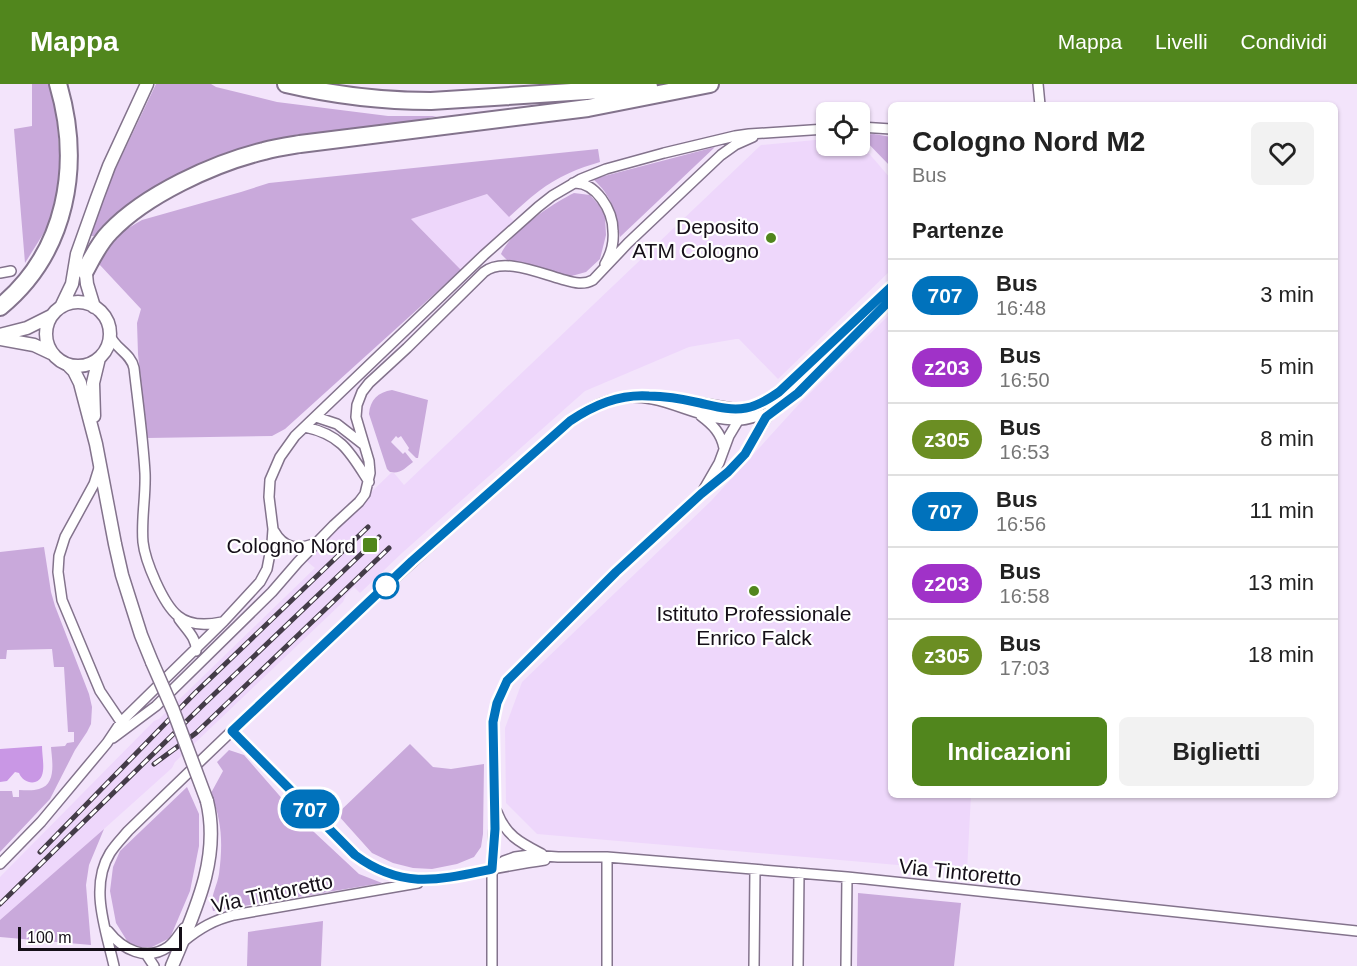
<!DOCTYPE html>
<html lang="it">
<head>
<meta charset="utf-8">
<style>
	body { margin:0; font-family:Helvetica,sans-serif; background:#f2f2f2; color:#222; height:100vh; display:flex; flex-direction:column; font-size:22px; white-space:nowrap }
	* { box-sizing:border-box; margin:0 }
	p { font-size:20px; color:#767676 }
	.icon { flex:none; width:33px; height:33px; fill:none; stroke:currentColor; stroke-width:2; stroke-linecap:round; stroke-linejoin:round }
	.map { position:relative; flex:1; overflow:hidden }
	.details { position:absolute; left:888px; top:18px; width:450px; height:696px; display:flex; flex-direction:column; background:#fff; border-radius:9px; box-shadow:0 2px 4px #0004 }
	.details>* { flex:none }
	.badge { padding:0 12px; border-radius:20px; font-size:21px; line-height:39px }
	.controls { position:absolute; left:816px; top:18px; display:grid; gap:12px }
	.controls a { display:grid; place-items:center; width:54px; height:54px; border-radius:9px; background:#fff; box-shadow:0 2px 4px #0004; font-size:30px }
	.scale { position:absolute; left:18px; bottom:15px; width:164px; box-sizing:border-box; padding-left:6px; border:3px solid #150f18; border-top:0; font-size:16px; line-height:21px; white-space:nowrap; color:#150f18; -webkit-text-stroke:4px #fff; paint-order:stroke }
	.map>.badge { position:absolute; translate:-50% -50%; box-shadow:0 0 0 3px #fff }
	h2 { padding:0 24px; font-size:22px; line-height:54px }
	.round { display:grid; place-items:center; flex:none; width:63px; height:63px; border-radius:9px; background:#f2f2f2 }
	.overview { display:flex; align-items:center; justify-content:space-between; height:102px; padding:0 24px }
	h1 { font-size:28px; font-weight:700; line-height:45px }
	.cta { display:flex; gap:12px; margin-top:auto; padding:12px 24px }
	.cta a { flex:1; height:69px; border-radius:9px; background:#51861d; color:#fff; font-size:24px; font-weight:700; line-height:69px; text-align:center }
	.cta a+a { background:#f2f2f2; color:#222 }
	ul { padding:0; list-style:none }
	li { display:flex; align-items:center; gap:18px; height:72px; padding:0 24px; border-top:2px solid #e0e0e0 }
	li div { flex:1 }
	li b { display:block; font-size:22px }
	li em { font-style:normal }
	li .badge { min-width:66px; font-weight:700; text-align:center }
	header { display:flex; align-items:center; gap:36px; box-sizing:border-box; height:84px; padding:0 30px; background:#51861d; color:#fff }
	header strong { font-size:28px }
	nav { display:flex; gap:33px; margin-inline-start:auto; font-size:21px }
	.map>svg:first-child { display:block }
	.built { fill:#eed7fb }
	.green { fill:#c9a9db }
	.water { fill:#c997e5 }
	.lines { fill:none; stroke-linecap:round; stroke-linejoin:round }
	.minor-casing { stroke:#83738c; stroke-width:12 }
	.tertiary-casing { stroke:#83738c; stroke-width:15 }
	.motorway-casing { stroke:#83738c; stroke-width:20 }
	.minor { stroke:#fff; stroke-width:9 }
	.tertiary { stroke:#fff; stroke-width:12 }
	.motorway { stroke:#fff; stroke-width:16 }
	.rail-casing { stroke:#443c48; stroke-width:5 }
	.rail { stroke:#fff; stroke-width:3; stroke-dasharray:9; stroke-linecap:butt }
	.tertiary-bridge-casing { stroke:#83738c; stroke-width:15; stroke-linecap:butt }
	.tertiary-bridge { stroke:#fff; stroke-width:12 }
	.line-casing { stroke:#fff; stroke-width:14 }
	.line { stroke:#0072bc; stroke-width:9 }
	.poi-dot { fill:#51861d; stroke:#fff; stroke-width:2 }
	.stop-dot { fill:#fff; stroke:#0072bc; stroke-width:3 }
	.labels { text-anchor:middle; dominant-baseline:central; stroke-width:4.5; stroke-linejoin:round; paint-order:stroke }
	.poi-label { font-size:21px; fill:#150f18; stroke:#fff; text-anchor:end }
	.street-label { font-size:21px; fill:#150f18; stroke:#fff }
</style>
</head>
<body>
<header>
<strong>Mappa</strong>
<nav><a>Mappa</a><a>Livelli</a><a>Condividi</a></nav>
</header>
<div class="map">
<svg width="1357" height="882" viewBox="0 0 1357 882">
	<rect width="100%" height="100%" fill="#f3e4fb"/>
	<path class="built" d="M826,55V62H860V59L891,95V186L778,295L739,255H736L689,263L585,307L402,469L360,509L354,503L346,511L343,518L175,678L172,684L104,745L0,836V793L154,637L159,635L315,484L304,475L305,472L391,389H394L404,401L761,61Z
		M487,110L514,137L461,186L411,135Z
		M891,229V711H971L967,787L537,750L506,719L505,644L522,598L711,417L800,319Z"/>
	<path class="green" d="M32,0H54L61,92L55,131L25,179L14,45L32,42Z
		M156,0H211L216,3L277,18L388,32H437L387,43L265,58L225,69L174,93L132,118L114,131L94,152H91L107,103Z
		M874,50L891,53V83L860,51Z
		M715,63L620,153C616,129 612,112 593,95Z
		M598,65L600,78C579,84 557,93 539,107C528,115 519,124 509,133L487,110L411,135L461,186L285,345L272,352L147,354L138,270L137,239L141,225L99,180L112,160L125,146L142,136L241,108L269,99Z
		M574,109L590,111L599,121L605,132L606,151L600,175L586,188L568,193L508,177L501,170C511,147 552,120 574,109Z
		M392,306L428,316L418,374H416L408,366L409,364L401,352L398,354L396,352L391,358L403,370L405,368L413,378C405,384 401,390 390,388L387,385L369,330C370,316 378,308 392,306Z
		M44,463L51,508L55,522L89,610L92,623L91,640L87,648L75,666L50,715L0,768V707H12L13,713H19V706C25,706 33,707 39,705C57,700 52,677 51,663L65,662L67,659L74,658V648H68L64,583H54L52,565L7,566L6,575H0V468Z
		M410,660L433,683L451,685L484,680L483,750L481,763L474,773L457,780L432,785L413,784L393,779L372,769L337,730Z
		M229,666L244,671L299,734L359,790L382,799L213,827C209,814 217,803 219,790C223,759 222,738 211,709L223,687L217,678Z
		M187,703L199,730V762L190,807L170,854L152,863H141L129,860L116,839L110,807L113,783L120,767Z
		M104,745L89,781L86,801L91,861L0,853V836Z
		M858,809L961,819L954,882H857Z
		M323,837L321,882H247L248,848Z"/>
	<path class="water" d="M42,662C42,670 44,680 43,687C41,703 24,701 19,689L15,688L7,697L0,698V665Z"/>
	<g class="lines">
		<defs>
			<path id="minor" d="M1038,0L1040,21
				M860,43L891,45
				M573,99C596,97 613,127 613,147C614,158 611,170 605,180
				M0,189L11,187
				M110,251C114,264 131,269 134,284C138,319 143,354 145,389C146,412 141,435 143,458C145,477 163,520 178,532C190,542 208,541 222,538
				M664,313L738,325L757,321L779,308L891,203
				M701,332C713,341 721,349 724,364
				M316,333L337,340L364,361
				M305,343C342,351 350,368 369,398
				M99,384L94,400L65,453L59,472L58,488L62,516L100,607L121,638H124
				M704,405L719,379L729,352L741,332
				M274,447C284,465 298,466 316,459
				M179,535C186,545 197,554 196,567
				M232,647L355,771C398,803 432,797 482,787C503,783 524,779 545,776
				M113,654L156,622L272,508L298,478L334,441L359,418L365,410L370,389L369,377L356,333L357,321L362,308L369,299L407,264L484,188C503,173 539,189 561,195C572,198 582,202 593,196L628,159L721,71L735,61L753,53
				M497,728C506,752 521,759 542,770
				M0,780L41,738L107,659L121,638L224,537L260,498L267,485L272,459L273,445L269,413L270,396L280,373L295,352L484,171L538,123L552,112L581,95L606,85L664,69L735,52L749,50L826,45
				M492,785L504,777L515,773L530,771L558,773H607L847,793L1357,847
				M108,847C122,865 146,878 168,863C175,858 179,850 184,844
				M184,857C200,844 214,836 234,831L418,799
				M146,870L154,882
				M114,882C106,846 89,803 110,769C115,761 122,754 128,747C272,607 419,469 570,337C585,327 601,317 620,314C662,307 699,338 741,336C752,335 762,331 772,327
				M492,882V785L495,725L493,638L497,619L507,597L616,488L701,410L728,388L745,370L767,333L798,309L891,215
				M607,882V773
				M754,882L755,786
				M798,882L799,789
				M846,882L847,793"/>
			<path id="tertiary" d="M85,181L87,200L94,223
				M46 250a32 32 0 1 1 64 0a32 32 0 1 1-64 0Z
				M61,223L72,200L77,170L97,114L109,82L147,0
				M0,251L27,244L51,232
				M0,255L34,261L51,269
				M68,281L74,287L80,299L96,360L115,460L122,491L141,551L152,578
				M94,332L93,299L99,274
				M172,882C194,829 221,775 207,717"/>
			<path id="motorway" d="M286,0C333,11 383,17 431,17L649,3
				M85,187C92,174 99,159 110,148C145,111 214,79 264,67C275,64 288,62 300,60L588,24L710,0
				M0,223C67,168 82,81 58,0"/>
		</defs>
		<use href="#minor" class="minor-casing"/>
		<use href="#tertiary" class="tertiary-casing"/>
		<use href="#motorway" class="motorway-casing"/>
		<use href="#minor" class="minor"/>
		<use href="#tertiary" class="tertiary"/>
		<use href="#motorway" class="motorway"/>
		<defs>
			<path id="rail" d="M154,680L196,649L216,630L389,464
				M40,768L195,609L368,443
				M0,820L204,620L379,453"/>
		</defs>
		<use href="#rail" class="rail-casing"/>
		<use href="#rail" class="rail"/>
		<defs>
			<path id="tertiary-bridge" d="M152,578L173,626L207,717"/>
		</defs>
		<use href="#tertiary-bridge" class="tertiary-bridge-casing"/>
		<use href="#tertiary-bridge" class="tertiary-bridge"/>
	</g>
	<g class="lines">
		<defs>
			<path id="line" d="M891,203L779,308C769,315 758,322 746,324C730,327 714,322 700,319C683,315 665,312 649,312C619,310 594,321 570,337L412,477L232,647L355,771C402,806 439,796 492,785L495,745L493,638L497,619L507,597L616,488L701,410L728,388L745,370L766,333L798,309L891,215"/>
		</defs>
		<use href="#line" class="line-casing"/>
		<use href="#line" class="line"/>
	</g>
	<g class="poi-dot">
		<circle cx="771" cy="154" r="6"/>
		<rect x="362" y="453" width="16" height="16" rx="3"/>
		<circle cx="754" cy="507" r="6"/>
	</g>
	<circle class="stop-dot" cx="386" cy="502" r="12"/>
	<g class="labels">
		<g class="poi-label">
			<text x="759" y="142">Deposito<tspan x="759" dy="24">ATM Cologno</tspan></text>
			<text x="356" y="461">Cologno Nord</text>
			<text x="754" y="529" text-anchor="middle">Istituto Professionale<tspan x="754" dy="24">Enrico Falck</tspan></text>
		</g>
		<g class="street-label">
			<text transform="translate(960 788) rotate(6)">Via Tintoretto</text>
			<text transform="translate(272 809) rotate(-12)">Via Tintoretto</text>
		</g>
	</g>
</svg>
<div class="controls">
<a><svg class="icon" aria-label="locate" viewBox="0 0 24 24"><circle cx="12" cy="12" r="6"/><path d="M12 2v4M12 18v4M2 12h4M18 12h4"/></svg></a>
</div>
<div class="scale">100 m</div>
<b class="badge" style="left:310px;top:725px;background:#0072bc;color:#fff">707</b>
<section class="details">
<div class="overview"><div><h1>Cologno Nord M2</h1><p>Bus</p></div><a class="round"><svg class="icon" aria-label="heart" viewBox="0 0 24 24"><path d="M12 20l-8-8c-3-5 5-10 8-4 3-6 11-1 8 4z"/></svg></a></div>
<h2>Partenze</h2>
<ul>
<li><span class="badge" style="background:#0072bc;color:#fff">707</span><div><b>Bus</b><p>16:48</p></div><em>3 min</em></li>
<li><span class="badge" style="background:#a032c8;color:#fff">z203</span><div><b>Bus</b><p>16:50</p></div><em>5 min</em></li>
<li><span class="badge" style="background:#6b8e23;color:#fff">z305</span><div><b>Bus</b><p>16:53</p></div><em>8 min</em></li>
<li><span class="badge" style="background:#0072bc;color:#fff">707</span><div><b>Bus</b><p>16:56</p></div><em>11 min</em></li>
<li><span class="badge" style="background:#a032c8;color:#fff">z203</span><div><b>Bus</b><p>16:58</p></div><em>13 min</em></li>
<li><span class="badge" style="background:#6b8e23;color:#fff">z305</span><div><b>Bus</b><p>17:03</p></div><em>18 min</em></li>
</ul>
<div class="cta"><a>Indicazioni</a><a>Biglietti</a></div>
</section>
</div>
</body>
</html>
